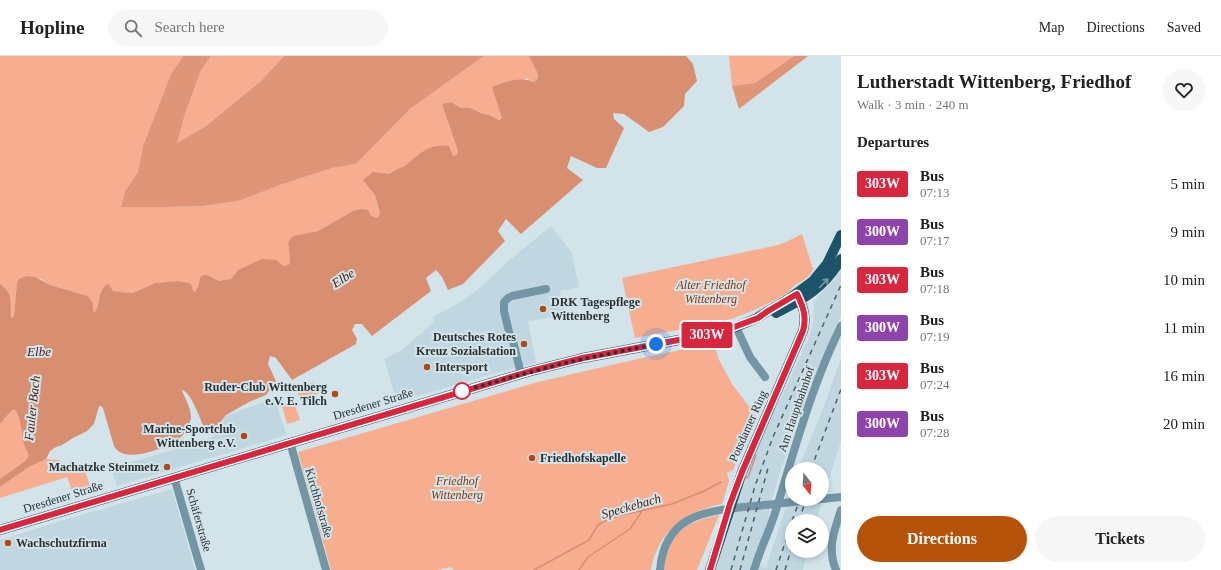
<!DOCTYPE html>
<html lang="en">
<head>
<meta charset="utf-8">
<style>
	body { margin:0; font-family:Georgia,serif; background:#f6f6f6; color:#222; height:100vh; display:flex; flex-direction:column; font-size:15px; white-space:nowrap }
	* { box-sizing:border-box; margin:0 }
	p { font-size:13px; color:#767676 }
	.icon { flex:none; width:22px; height:22px; fill:none; stroke:currentColor; stroke-width:2; stroke-linecap:round; stroke-linejoin:round }
	.map { position:relative; flex:1; overflow:hidden }
	.panel { display:flex; flex-direction:column; background:#fff; width:380px }
	.panel>* { flex:none }
	.badge { padding:0 8px; border-radius:3px; font-size:14px; line-height:26px }
	.needle { width:26px; rotate:163deg }
	.fabs { position:absolute; left:785px; top:406px; display:grid; gap:8px }
	.fabs a { display:grid; place-items:center; width:44px; height:44px; border-radius:50%; background:#fff; box-shadow:0 2px 6px #0003; font-size:20px }
	.you { position:absolute; width:20px; height:20px; margin:-10px; border:3px solid #fff; border-radius:50%; background:#1a73e8; box-shadow:0 0 0 6px #1a73e833 }
	.map>.badge { position:absolute; translate:-50% -50%; box-shadow:0 0 0 2px #fff }
	h2 { padding:0 16px; font-size:15px; line-height:36px }
	.round { display:grid; place-items:center; flex:none; width:42px; height:42px; border-radius:21px; background:#f6f6f6 }
	.head { display:flex; align-items:center; justify-content:space-between; height:68px; padding:0 16px }
	h1 { font-size:19px; font-weight:700; line-height:30px }
	.primary-button { display:flex; gap:8px; margin-top:auto; padding:8px 16px }
	.primary-button a { flex:1; height:46px; border-radius:24px; background:#b45309; color:#fff; font-size:16px; font-weight:700; line-height:46px; text-align:center }
	.primary-button a+a { background:#f6f6f6; color:#222 }
	ul { padding:0; list-style:none }
	li { display:flex; align-items:center; gap:12px; height:48px; padding:0 16px }
	li div { flex:1 }
	li b { display:block; font-size:15px }
	li em { font-style:normal }
	li .badge { min-width:44px; font-weight:700; text-align:center }
	header { display:flex; align-items:center; gap:24px; box-sizing:border-box; height:56px; padding:0 20px; background:#fff; border-bottom:1px solid #e0e0e0 }
	header strong { font-size:19px }
	nav { display:flex; gap:22px; margin-inline-start:auto; font-size:14px }
	.search { width:280px; height:36px; background:#f6f6f6; display:flex; align-items:center; gap:10px; box-sizing:border-box; padding:0 14px; border-radius:22px; color:#767676; font-size:15px }
	main { display:flex; flex:1; min-height:0 }
	.map>svg:first-child { display:block }
	.built { fill:#c0d7e2 }
	.green { fill:#f6ad90 }
	.forest { fill:#de9578 }
	.water { fill:#d78e71 }
	.lines { fill:none; stroke-linecap:round; stroke-linejoin:round }
	.stream { stroke:#d78e71; stroke-width:1.5 }
	.minor { stroke:#7395a4; stroke-width:8 }
	.major { stroke:#1d5469; stroke-width:10 }
	.rail { stroke:#555e62; stroke-width:1.5; stroke-dasharray:5 5; stroke-linecap:butt }
	.oneway { stroke:#789caa }
	.line-casing { stroke:#fff; stroke-width:9 }
	.line { stroke:#d7263d; stroke-width:6 }
	.walk { stroke:#2a3033; stroke-width:4; stroke-dasharray:0 7.2 }
	.poi-dot { fill:#ae4918; stroke:#d3e3ea; stroke-width:1.5 }
	.stop-dot { fill:#fff; stroke:#d7263d; stroke-width:2 }
	.labels { text-anchor:middle; dominant-baseline:central; stroke-width:4; stroke-linejoin:round; paint-order:stroke }
	.park-label { font-size:12px; font-style:italic; fill:#8a3404; stroke:#d3e3ea }
	.poi-label { font-size:12px; font-weight:bold; fill:#2a3033; stroke:#d3e3ea; text-anchor:start }
	.street-label { font-size:12px; fill:#2a3033; stroke:#d3e3ea }
	.water-label { font-size:13px; font-style:italic; fill:#50210c; stroke:#d3e3ea }
</style>
</head>
<body>
<header>
<strong>Hopline</strong>
<div class="search"><svg class="icon" aria-label="search" viewBox="0 0 24 24"><circle cx="10" cy="10" r="6"/><path d="M15 15l6 6"/></svg>Search here</div>
<nav><a>Map</a><a>Directions</a><a>Saved</a></nav>
</header>
<main>
<div class="map">
<svg width="841" height="514" viewBox="0 0 841 514">
	<rect width="100%" height="100%" fill="#d3e3ea"/>
	<path class="built" d="M551,170L572,197L579,231L560,235L564,260L528,265L536,307L496,317L397,346L384,303L402,294L434,266L433,261L462,245L479,233L505,208Z
		M841,214V260L832,279L802,354L780,416L772,443L768,465L751,507L766,512L792,432V443H822V413H798L822,355L841,303V385L816,465H792V495H807L803,514H715L742,430L761,382L771,359L781,342L810,279L813,268L814,246L818,240L835,223Z
		M274,342L287,379L117,430L111,412L200,386L214,380L226,360Z
		M172,433L195,514H0V484L74,461Z"/>
	<path class="green" d="M0,0H183L171,18L143,90L138,116L125,135L121,151H165L203,150L238,145L280,129L332,112L356,108L410,53L484,0H529L538,18V22L534,26L526,22L502,61L499,64L489,59L481,57L470,52H461L451,46L442,48L458,95L457,99L405,109L389,119L364,124L375,139L378,153L380,158L377,162L353,155L318,175L293,180L288,186L290,208L283,210L238,214L231,223L219,225L207,219L198,227L197,233L195,236L193,235L192,230L188,227L181,225L155,227L133,237H128L113,235L110,230L100,241L97,253L95,256L93,255V247L88,240L50,229L41,223L23,221L19,223L17,226L14,260L12,262L11,261C10,246 14,238 0,228Z
		M211,0H284L261,25L206,70L177,87L185,58L201,14Z
		M729,0H794L755,27L732,30Z
		M802,178L813,213C808,226 794,226 789,236C767,249 746,259 721,266L635,282L622,222L778,189L786,186Z
		M714,287L719,304L732,328L757,361L733,414L727,417L729,425L722,448C683,456 659,474 651,514H454L450,511L438,514H331L298,396L538,326L642,302Z
		M314,326L318,338L300,344L296,331Z
		M294,346L300,364L287,368L282,350Z
		M14,353C22,359 24,389 29,400L25,405L0,423V368C4,364 10,355 14,353Z
		M46,403L59,404L69,414L85,415L90,430L75,443L67,421L0,442V431L29,411Z
		M719,459L697,514H664C668,478 684,466 719,459Z"/>
	<path class="forest" d="M183,0H211L201,14L185,58L177,87L206,70L261,25L284,0H484L410,53L356,108L332,112L280,129L238,145L203,150L165,151H121L125,135L138,116L143,90L171,18Z
		M794,0H808L739,53L732,30L755,27Z"/>
	<path class="water" d="M529,0H686L693,8L697,25L685,38L684,50L663,71L649,76L624,58L613,57L614,63L624,72L606,112H597L571,100L567,112L583,124L521,178L506,163L498,175L505,185L463,228L448,234L442,221L436,214L426,222L431,235L372,280L362,268H355L352,274L357,283L356,288L292,324L276,302L270,300L268,308L276,325L266,339L249,346L226,359L219,368L215,371L206,373L204,372C200,362 192,339 183,334L182,335C186,344 191,352 191,362C190,367 185,378 181,381C169,391 124,410 114,390L103,352L101,350H99L94,368L87,375L73,382L62,389L56,391L50,395L46,403L29,411L0,431V423L25,405L29,400C27,396 26,392 24,388C22,379 21,359 14,353C10,355 4,364 0,368V228C14,238 10,246 11,261L12,262L14,260L17,226L19,223L26,220L35,221L50,229L88,240L93,247V255L95,256C101,248 97,234 108,228L110,230L113,235L128,237H133L155,227L179,225L189,227L192,230L193,235L195,236L197,233L201,220L207,219L219,225L231,223L238,214L262,203L276,204L283,210L290,208L289,195L288,186L293,180L318,175L353,155L362,153L368,154L371,160L377,162L380,158L375,139L363,124L373,116L389,118C394,115 400,112 406,109C420,98 429,87 449,90L453,100L457,99L458,95L442,48L451,46L461,52H470L481,57L489,59L499,64L502,62L492,31C506,26 519,20 534,26L538,22V18Z"/>
	<g class="lines">
		<path class="stream" d="M746,422L748,421L756,399
			M534,514L589,484L598,469L605,465L621,459L672,448L704,435L721,426
			M579,514L588,501L630,473L642,455"/>
		<path class="minor" d="M736,271L750,301L765,321
			M521,318L513,285L509,276L504,255V246L508,242L512,240L546,233
			M290,386L326,514
			M174,421L201,514
			M822,443L841,441
			M660,514C665,456 709,455 755,450C777,448 799,445 822,443
			M754,514C760,493 770,474 776,454C795,392 812,329 841,270
			M836,514C827,493 834,475 841,454"/>
		<path class="major" d="M776,257C804,243 825,231 841,203
			M0,474L531,315L583,302L716,277L736,271L757,262L768,255L790,242L813,225L827,208L841,179
			M710,514L742,416L803,275C807,261 803,250 797,237"/>
		<path class="rail" d="M811,413L841,333
			M792,465L800,443
			M799,465L806,443
			M731,514L755,430L773,381L841,229
			M740,514L768,412
			M776,514L792,466
			M785,514L792,490"/>
	</g>
	<defs><path id="oneway-shaft" d="M-6 0H5M1.5-3L5.5 0L1.5 3" fill="none" stroke-width="1.6" stroke-linecap="round" stroke-linejoin="round"/></defs>
	<use class="oneway" href="#oneway-shaft" transform="translate(824 227) rotate(-46)"/>
	<g class="lines">
		<defs>
			<path id="line" d="M0,474L531,315L583,302L721,276L758,262L768,255L797,238C803,250 807,261 803,275L742,416L730,448L710,514"/>
		</defs>
		<use href="#line" class="line-casing"/>
		<use href="#line" class="line"/>
		<path class="walk" d="M462,335L560,308L656,288"/>
	</g>
	<g class="poi-dot">
		<circle cx="543" cy="253" r="4"/>
		<circle cx="524" cy="288" r="4"/>
		<circle cx="427" cy="311" r="4"/>
		<circle cx="335" cy="338" r="4"/>
		<circle cx="244" cy="380" r="4"/>
		<circle cx="532" cy="402" r="4"/>
		<circle cx="167" cy="411" r="4"/>
		<circle cx="8" cy="487" r="4"/>
	</g>
	<circle class="stop-dot" cx="462" cy="335" r="8"/>
	<g class="labels">
		<g class="park-label">
			<text x="711" y="229">Alter Friedhof<tspan x="711" dy="14">Wittenberg</tspan></text>
			<text x="457" y="425">Friedhof<tspan x="457" dy="14">Wittenberg</tspan></text>
		</g>
		<g class="poi-label">
			<text x="551" y="246">DRK Tagespflege<tspan x="551" dy="14">Wittenberg</tspan></text>
			<text x="516" y="281" text-anchor="end">Deutsches Rotes<tspan x="516" dy="14">Kreuz Sozialstation</tspan></text>
			<text x="435" y="311">Intersport</text>
			<text x="327" y="331" text-anchor="end">Ruder-Club Wittenberg<tspan x="327" dy="14">e.V. E. Tilch</tspan></text>
			<text x="236" y="373" text-anchor="end">Marine-Sportclub<tspan x="236" dy="14">Wittenberg e.V.</tspan></text>
			<text x="540" y="402">Friedhofskapelle</text>
			<text x="159" y="411" text-anchor="end">Machatzke Steinmetz</text>
			<text x="16" y="487">Wachschutzfirma</text>
		</g>
		<g class="street-label">
			<text transform="translate(373 348) rotate(-17)">Dresdener Straße</text>
			<text transform="translate(796 353) rotate(-71)">Am Hauptbahnhof</text>
			<text transform="translate(748 370) rotate(-66)">Potsdamer Ring</text>
			<text transform="translate(63 441) rotate(-17)">Dresdener Straße</text>
			<text transform="translate(319 447) rotate(74)">Kirchhofstraße</text>
			<text transform="translate(199 464) rotate(74)">Schäferstraße</text>
		</g>
		<g class="water-label">
			<text transform="translate(343 222) rotate(-32)">Elbe</text>
			<text x="39" y="295">Elbe</text>
			<text transform="translate(32 352) rotate(-84)">Fauler Bach</text>
			<text transform="translate(631 450) rotate(-16)">Speckebach</text>
		</g>
	</g>
</svg>
<div class="fabs">
<a><svg class="needle" viewBox="-14 -14 28 28"><path d="M0-13l5 13h-10z" fill="#e53935"/><path d="M0 13l5-13h-10z" fill="#767676"/></svg></a>
<a><svg class="icon" aria-label="layers" viewBox="0 0 24 24"><path d="M12 4l9 5-9 5-9-5zM3 14l9 5 9-5"/></svg></a>
</div>
<div class="you" style="left:656px;top:288px"></div>
<b class="badge" style="left:707px;top:279px;background:#d7263d;color:#fff">303W</b>
</div>
<section class="panel">
<div class="head"><div><h1>Lutherstadt Wittenberg, Friedhof</h1><p>Walk · 3 min · 240 m</p></div><a class="round"><svg class="icon" aria-label="heart" viewBox="0 0 24 24"><path d="M12 20l-8-8c-3-5 5-10 8-4 3-6 11-1 8 4z"/></svg></a></div>
<h2>Departures</h2>
<ul>
<li><span class="badge" style="background:#d7263d;color:#fff">303W</span><div><b>Bus</b><p>07:13</p></div><em>5 min</em></li>
<li><span class="badge" style="background:#8e44ad;color:#fff">300W</span><div><b>Bus</b><p>07:17</p></div><em>9 min</em></li>
<li><span class="badge" style="background:#d7263d;color:#fff">303W</span><div><b>Bus</b><p>07:18</p></div><em>10 min</em></li>
<li><span class="badge" style="background:#8e44ad;color:#fff">300W</span><div><b>Bus</b><p>07:19</p></div><em>11 min</em></li>
<li><span class="badge" style="background:#d7263d;color:#fff">303W</span><div><b>Bus</b><p>07:24</p></div><em>16 min</em></li>
<li><span class="badge" style="background:#8e44ad;color:#fff">300W</span><div><b>Bus</b><p>07:28</p></div><em>20 min</em></li>
</ul>
<div class="primary-button"><a>Directions</a><a>Tickets</a></div>
</section>
</main>
</body>
</html>
